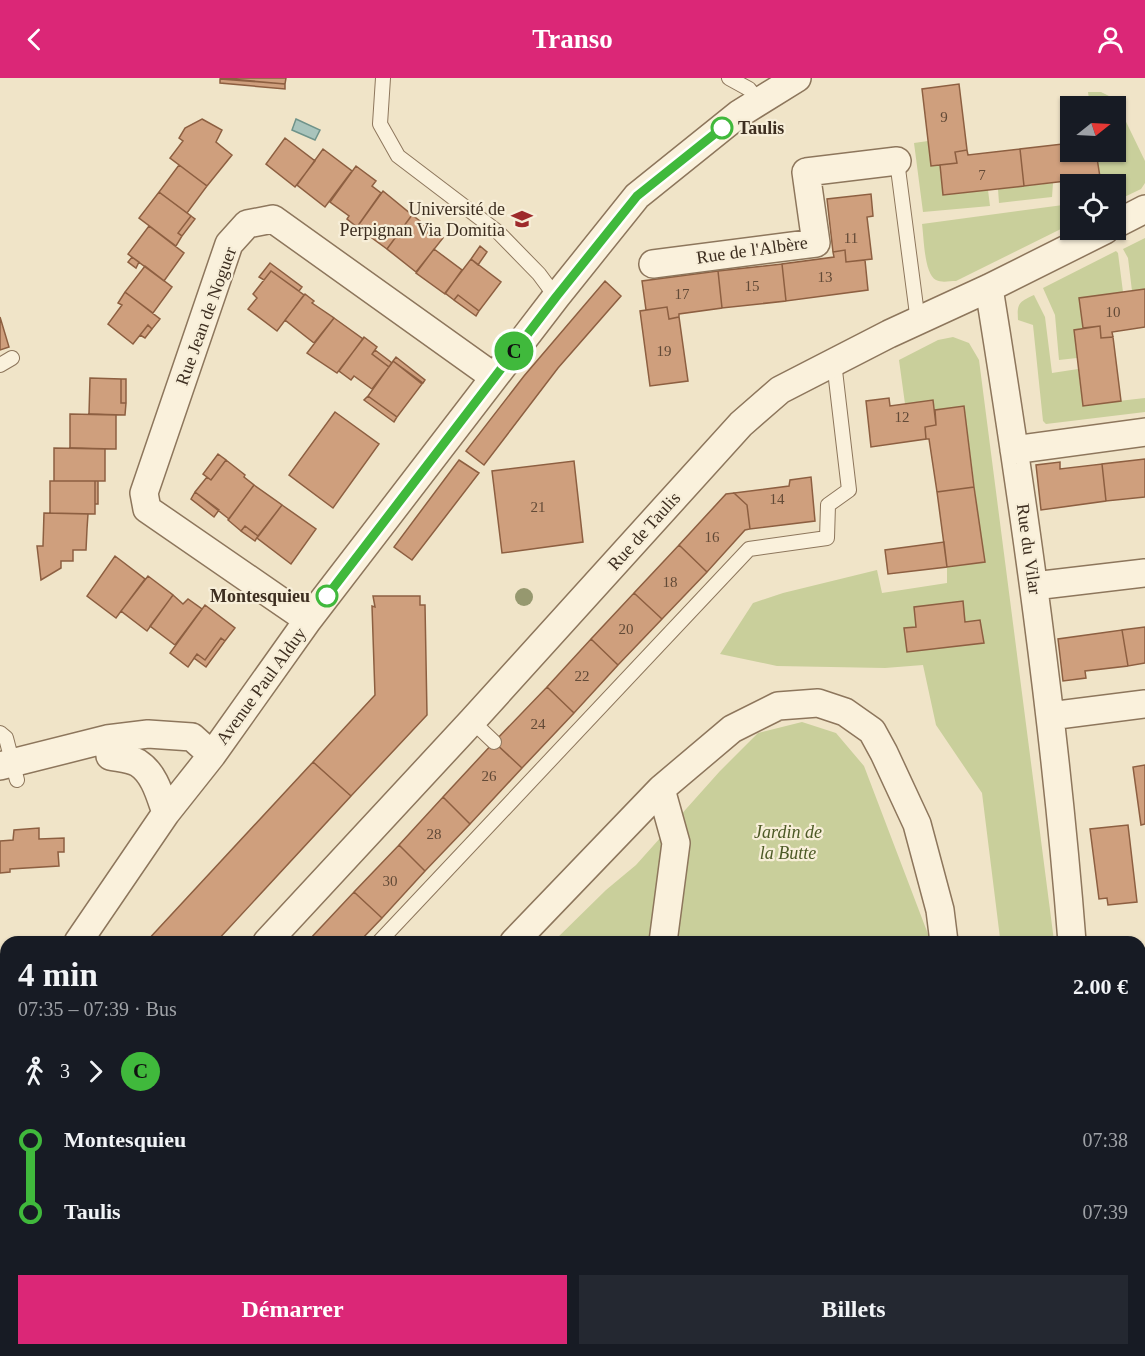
<!DOCTYPE html>
<html lang="fr">
<head>
<meta charset="utf-8">
<style>
	body { margin:0; font-family:"Times New Roman",serif; background:#242831; color:#f1f3f6; height:100vh; display:flex; flex-direction:column; font-size:22px; white-space:nowrap }
	* { box-sizing:border-box; margin:0 }
	p { font-size:20px; color:#9ea1a6 }
	.icon { flex:none; width:33px; height:33px; fill:none; stroke:currentColor; stroke-width:2; stroke-linecap:round; stroke-linejoin:round }
	.map { position:relative; flex:1; overflow:hidden }
	.details { position:absolute; left:0px; top:858px; width:1146px; height:420px; display:flex; flex-direction:column; background:#171b24; border-radius:18px 18px 0 0; box-shadow:0 2px 4px #0004 }
	.details>* { flex:none }
	.badge { padding:0 12px; border-radius:20px; font-size:21px; line-height:39px }
	.needle { width:39px; rotate:72deg }
	.tools { position:absolute; left:1060px; top:18px; display:grid; gap:12px }
	.tools a { display:grid; place-items:center; width:66px; height:66px; border-radius:0px; background:#171b24; box-shadow:0 2px 4px #0004; font-size:30px }
	.map>.badge { position:absolute; translate:-50% -50%; box-shadow:0 0 0 3px #fff }
	.legs { display:flex; align-items:center; gap:9px; height:66px; padding:0 18px; font-size:20px }
	.legs p { margin-inline-start:auto }
	.head { display:flex; align-items:center; justify-content:space-between; height:102px; padding:0 18px }
	h1 { font-size:33px; font-weight:700; line-height:45px }
	.button { display:flex; gap:12px; margin-top:auto; padding:12px 18px }
	.button a { flex:1; height:69px; border-radius:0px; background:#db2777; color:#fff; font-size:24px; font-weight:700; line-height:69px; text-align:center }
	.button a+a { background:#242831; color:#f1f3f6 }
	ul { padding:0 18px; list-style:none }
	li { display:flex; align-items:center; gap:21px; height:72px; font-size:22px }
	li i { display:grid; place-items:center; width:9px; height:100%; margin:0 8px; background:currentColor }
	li i::after { content:''; width:15px; height:15px; margin:-8px; border:4px solid; border-radius:50%; background:#171b24 }
	li p { margin-inline-start:auto }
	li:first-child i { background:linear-gradient(#0000 50%,currentColor 0) }
	li:last-child i { background:linear-gradient(currentColor 50%,#0000 0) }
	header { display:flex; justify-content:space-between; align-items:center; height:78px; padding:0 18px; background:#db2777; color:#fff; font-size:27px; font-weight:700 }
	.map>svg:first-child { display:block }
	.green { fill:#c9cf9b }
	.water { fill:#a9c4bc; stroke:#6f938a; stroke-width:1.5 }
	.building { fill:#cf9f7d; stroke:#8d5f41; stroke-width:1.5 }
	.lines { fill:none; stroke-linecap:round; stroke-linejoin:round }
	.service-casing { stroke:#8d765c; stroke-width:16 }
	.minor-casing { stroke:#8d765c; stroke-width:30 }
	.service { stroke:#faf1dc; stroke-width:14 }
	.minor { stroke:#faf1dc; stroke-width:27 }
	.tree { fill:#96986f }
	.line-1-casing { stroke:#fff; stroke-width:14 }
	.line-1 { stroke:#40b93c; stroke-width:9 }
	.stop-1-dot { fill:#fff; stroke:#40b93c; stroke-width:3 }
	.labels { text-anchor:middle; dominant-baseline:central; stroke-width:4.5; stroke-linejoin:round; paint-order:stroke }
	.number-label { font-size:15px; fill:#624a37 }
	.stop-label { font-size:18px; font-weight:bold; fill:#3d2e20; stroke:#f7eed8; text-anchor:start }
	.poi-label { font-size:18px; fill:#3d2e20; stroke:#f7eed8; text-anchor:end }
	.street-label { font-size:18px; fill:#3d2e20; stroke:#f7eed8 }
	.park-label { font-size:18px; font-style:italic; fill:#4d5a26; stroke:#f7eed8 }
</style>
</head>
<body>
<header><svg class="icon" aria-label="back" viewBox="0 0 24 24"><path d="M15 5l-7 7 7 7"/></svg>Transo<svg class="icon" aria-label="person" viewBox="0 0 24 24"><circle cx="12" cy="8" r="4"/><path d="M4 21q1-7 8-7t8 7"/></svg></header>
<div class="map">
<svg width="1145" height="1278" viewBox="0 0 1145 1278">
	<rect width="100%" height="100%" fill="#f0e4c8"/>
	<path class="green" d="M1088,14H1101L1115,21L1145,83V105L1141,111L1116,123V106H1071V146L956,203C949,203 942,205 936,202C924,196 924,159 922,146L1063,127L1064,103L1099,99L1096,74H1116V28H1090Z
		M928,63L931,88L940,87L943,117L988,112L990,128L923,134L914,65Z
		M1053,105L1052,119L999,125L998,111Z
		M1145,160V211L1132,213L1128,180L1123,171Z
		M1116,173L1118,175L1123,214L1079,220L1083,250L1074,252L1077,280L1059,282L1055,237L1043,210Z
		M1034,217L1045,239L1052,295L1078,291L1083,327L1145,320V334L1046,346L1043,343L1033,247L1018,242C1017,225 1019,224 1034,217Z
		M953,259L969,265L979,282L1054,863L1000,860L982,715L936,647L923,587L885,590L777,588L720,576L753,525L783,515L877,492L882,515L947,505V489L984,484L964,328L935,332L933,322L905,326L899,282L938,262Z
		M802,644L836,655L864,688L931,864H553L606,812L636,787L720,693L758,655Z
		M1145,977V1058L1140,1056V989Z
		M1145,1124V1205L1140,1203V1136Z
		M1140,1206L1145,1208V1278H445L442,1272H1140Z"/>
	<path class="water" d="M296,41L320,52L315,62L292,52Z"/>
	<path class="building" d="M220,0H286L285,6Z
		M220,1L285,6V11L220,5Z
		M959,6L967,72L955,74L957,85L931,88L922,11Z
		M202,41L222,52L216,64L232,77L207,108L170,80L183,63L179,60L185,50Z
		M285,60L315,83L295,109L266,86Z
		M1071,65V74H1096L1100,99L1024,108L1020,71Z
		M323,71L352,93L325,129L297,107Z
		M1020,71L1024,108L943,117L940,87L957,85L955,74L967,72L968,77Z
		M179,87L207,108L187,135L159,114Z
		M356,88L376,103L372,108L381,115L357,149L347,141L349,138L330,124Z
		M383,113L412,137L387,171L357,149Z
		M159,114L191,138L178,155L182,158L176,168L139,140Z
		M871,116L873,138L867,139L872,181L846,184L845,172L833,174L827,121Z
		M412,137L443,160L416,194L387,171Z
		M191,138L195,141L182,158L178,155Z
		M149,148L184,175L164,203L128,176Z
		M480,168L487,174L478,187L471,181Z
		M434,171L462,192L445,216L416,195Z
		M845,172L846,184L865,182L868,212L786,223L782,186L834,179L833,174Z
		M132,179L139,184L136,190L128,184Z
		M471,181L501,204L479,233L458,217L454,222L445,215Z
		M270,185L302,209L299,213L271,193L264,202L259,199Z
		M782,186L786,223L722,230L718,193Z
		M145,188L172,209L153,235L125,214Z
		M271,193L304,217L277,253L248,231L257,220L253,216Z
		M718,193L722,230L679,236V239L669,241L667,229L646,232L642,203Z
		M605,203L621,218L558,290L484,387L466,373L524,298Z
		M1145,211V249L1112,254L1113,259L1101,260L1100,248L1083,250L1079,220Z
		M125,214L160,241L152,251L148,247L133,266L108,246L122,227L118,225Z
		M305,216L314,223L312,225L334,240L314,265L285,242Z
		M458,217L479,233L476,238L454,222Z
		M667,229L669,241L679,239L688,303L650,308L640,233Z
		M0,239L9,269L0,272Z
		M334,240L363,261L337,295L307,275Z
		M148,247L152,251L145,260L140,257Z
		M1100,248L1101,260L1113,259L1121,323L1083,328L1074,252Z
		M364,259L377,269L372,276L389,289L372,311L354,298L351,302L339,293Z
		M375,272L392,285L389,289L372,276Z
		M396,279L425,302L423,305L393,283Z
		M393,283L422,306L397,339L368,318Z
		M90,300L121,301V325H126L125,337L89,336Z
		M121,301H126V325H121Z
		M368,318L397,339L394,344L364,322Z
		M889,320L890,328L933,322L936,347L925,349L926,361L871,369L866,323Z
		M964,328L974,409L937,414L929,361H926L925,349L936,347L935,332Z
		M335,334L379,366L333,430L289,397Z
		M70,336L116,337V371L70,370Z
		M54,370L105,371V403H54Z
		M218,376L226,382L211,402L203,396Z
		M1145,381V419L1106,423L1102,386Z
		M226,382L245,397L244,399L254,407L229,441L195,414L207,399L211,402Z
		M459,382L479,395L412,482L394,469Z
		M574,383L583,464L502,475L492,393Z
		M1060,384V391L1102,386L1106,423L1041,432L1036,387Z
		M811,399L815,443L750,451L747,427L734,415L789,408L790,402Z
		M50,403H95V436L50,435Z
		M95,403H98V426H95Z
		M254,407L282,427L258,458L245,448L241,453L228,442Z
		M974,409L985,484L947,489L937,414Z
		M195,414L219,432L214,439L191,421Z
		M734,415L747,427L750,451L745,452L707,494L679,467L726,416Z
		M282,427L316,451L291,486L257,460Z
		M44,435L88,436L87,451L86,472H73V483H61V490L41,502L37,468H43Z
		M245,448L258,458L255,463L241,453Z
		M944,464L947,489L888,496L885,472Z
		M679,467L707,494L662,541L634,515Z
		M115,478L145,501L116,540L87,518Z
		M148,498L173,517L147,553L121,533Z
		M634,515L662,541L618,587L591,561Z
		M173,517L183,526L188,521L202,531L175,567L150,548Z
		M373,518H420V527H425L427,637L351,718L313,684L375,617L372,528L375,529Z
		M963,523L965,544L980,542L984,565L907,574L904,550L916,549L914,529Z
		M205,527L235,550L225,563L221,560L205,582L197,576L188,589L170,575Z
		M1145,549V585L1128,588L1122,552Z
		M1122,552L1128,588L1085,593L1086,600L1063,603L1058,561Z
		M221,560L225,563L206,589L194,580L197,576L205,582Z
		M591,561L618,587L574,635L547,609Z
		M547,609L574,635L522,690L494,664Z
		M494,664L522,690L470,746L443,719Z
		M313,684L351,718L216,864H146Z
		M1145,687V746L1141,747L1133,689Z
		M443,719L470,746L425,793L399,767Z
		M1128,747L1137,824L1108,827L1107,820L1099,821L1090,751Z
		M39,750V761L64,760V774H58L59,788L10,791V794L0,795V763L13,762L14,752Z
		M399,767L425,793L382,840L354,814Z
		M354,814L382,840L359,864H311L309,862Z
		M0,1161L6,1166V1259L0,1248Z
		M0,1248L6,1259V1272H20L14,1278H0Z
		M19,1272H58L52,1278H26Z
		M58,1272H93L91,1274L96,1278H52Z
		M93,1272H216L223,1278H96L91,1274Z
		M260,1272H359L354,1277L356,1278H255Z"/>
	<g class="lines">
		<defs>
			<path id="service" d="M383,0L380,46L398,78L498,154L539,196L556,219
				M729,0L749,11L759,24
				M897,83L918,244
				M0,287L12,280
				M472,643L494,664
				M0,655L6,660L17,702
				M379,864L749,471L827,460L828,427L849,412L834,284
				M395,1272L398,1278
				M908,1278L911,1272"/>
			<path id="minor" d="M1116,146L1145,131
				M653,186L816,165L806,94L897,83
				M989,210C1024,427 1055,645 1072,864
				M1014,372L1145,354
				M1034,508L1145,495
				M308,542L147,431L144,415L229,166L247,146L273,141L494,299
				M1050,638L1145,626
				M110,678C119,680 131,681 138,685C155,696 160,718 166,735
				M0,688L107,661L148,656L192,659L212,677
				M661,711L732,651L778,628L818,625L845,634L872,653L884,675L917,746L940,832L944,864
				M78,864L166,735L212,677L308,542L556,219L637,118L739,36L797,0
				M267,864L472,643L741,346L780,312L889,256L989,210L1105,152
				M514,864L661,711L676,765L663,864
				M0,970L6,962
				M0,1027L6,1033"/>
		</defs>
		<use href="#service" class="service-casing"/>
		<use href="#minor" class="minor-casing"/>
		<use href="#service" class="service"/>
		<use href="#minor" class="minor"/>
	</g>
	<circle class="tree" cx="524" cy="519" r="9"/>
	<g class="lines">
		<defs>
			<path id="line-1" d="M327,518L556,219L637,118L722,50"/>
		</defs>
		<use href="#line-1" class="line-1-casing"/>
		<use href="#line-1" class="line-1"/>
	</g>
	<defs>
		<symbol id="university-bare" viewBox="-9 -9 18 18"><path d="M0-5L7-2L0 1L-7-2ZM-4 1L0 2.5L4 1V4Q0 6-4 4Z" fill="#9e2a2b" stroke="#f7eed8" stroke-width="2.5" paint-order="stroke"/></symbol>
	</defs>
	<g fill-rule="evenodd">
		<use href="#university-bare" x="507" y="126" width="30" height="30"/>
	</g>
	<g class="stop-1-dot">
		<circle cx="722" cy="50" r="10"/>
		<circle cx="327" cy="518" r="10"/>
	</g>
	<g class="labels">
		<g class="number-label">
			<text x="944" y="39">9</text>
			<text x="982" y="97">7</text>
			<text x="851" y="160">11</text>
			<text x="825" y="199">13</text>
			<text x="752" y="208">15</text>
			<text x="682" y="216">17</text>
			<text x="1113" y="234">10</text>
			<text x="664" y="273">19</text>
			<text x="902" y="339">12</text>
			<text x="777" y="421">14</text>
			<text x="538" y="429">21</text>
			<text x="712" y="459">16</text>
			<text x="670" y="504">18</text>
			<text x="626" y="551">20</text>
			<text x="582" y="598">22</text>
			<text x="538" y="646">24</text>
			<text x="489" y="698">26</text>
			<text x="434" y="756">28</text>
			<text x="390" y="803">30</text>
		</g>
		<g class="stop-label">
			<text x="738" y="50">Taulis</text>
			<text x="310" y="518" text-anchor="end">Montesquieu</text>
		</g>
		<g class="poi-label">
			<text x="505" y="131">Université de<tspan x="505" dy="21">Perpignan Via Domitia</tspan></text>
		</g>
		<g class="street-label">
			<text transform="translate(752 172) rotate(-8)">Rue de l'Albère</text>
			<text transform="translate(206 238) rotate(-70)">Rue Jean de Noguer</text>
			<text transform="translate(644 453) rotate(-48)">Rue de Taulis</text>
			<text transform="translate(1029 471) rotate(82)">Rue du Vilar</text>
			<text transform="translate(261 608) rotate(-54)">Avenue Paul Alduy</text>
		</g>
		<g class="park-label">
			<text x="788" y="754">Jardin de<tspan x="788" dy="21">la Butte</tspan></text>
		</g>
	</g>
</svg>
<div class="tools">
<a><svg class="needle" viewBox="-14 -14 28 28"><path d="M0-13l5 13h-10z" fill="#e53935"/><path d="M0 13l5-13h-10z" fill="#9ea1a6"/></svg></a>
<a><svg class="icon" aria-label="locate" viewBox="0 0 24 24"><circle cx="12" cy="12" r="6"/><path d="M12 2v4M12 18v4M2 12h4M18 12h4"/></svg></a>
</div>
<b class="badge" style="left:514px;top:273px;background:#40b93c;color:#111">C</b>
<section class="details">
<div class="head"><div><h1>4 min</h1><p>07:35 – 07:39 · Bus</p></div><b>2.00 €</b></div>
<div class="legs"><svg class="icon" aria-label="walk" viewBox="0 0 24 24"><circle cx="13" cy="4" r="2"/><path d="M13 8l-2 6 4 7M11 14l-3 7M7 12l3-4h3l4 4"/></svg>3<svg class="icon" aria-label="forward" viewBox="0 0 24 24"><path d="M9 5l7 7-7 7"/></svg><b class="badge" style="background:#40b93c;color:#111">C</b></div>
<ul>
<li><i style="color:#40b93c"></i><b>Montesquieu</b><p>07:38</p></li>
<li><i style="color:#40b93c"></i><b>Taulis</b><p>07:39</p></li>
</ul>
<div class="button"><a>Démarrer</a><a>Billets</a></div>
</section>
</div>
</body>
</html>
